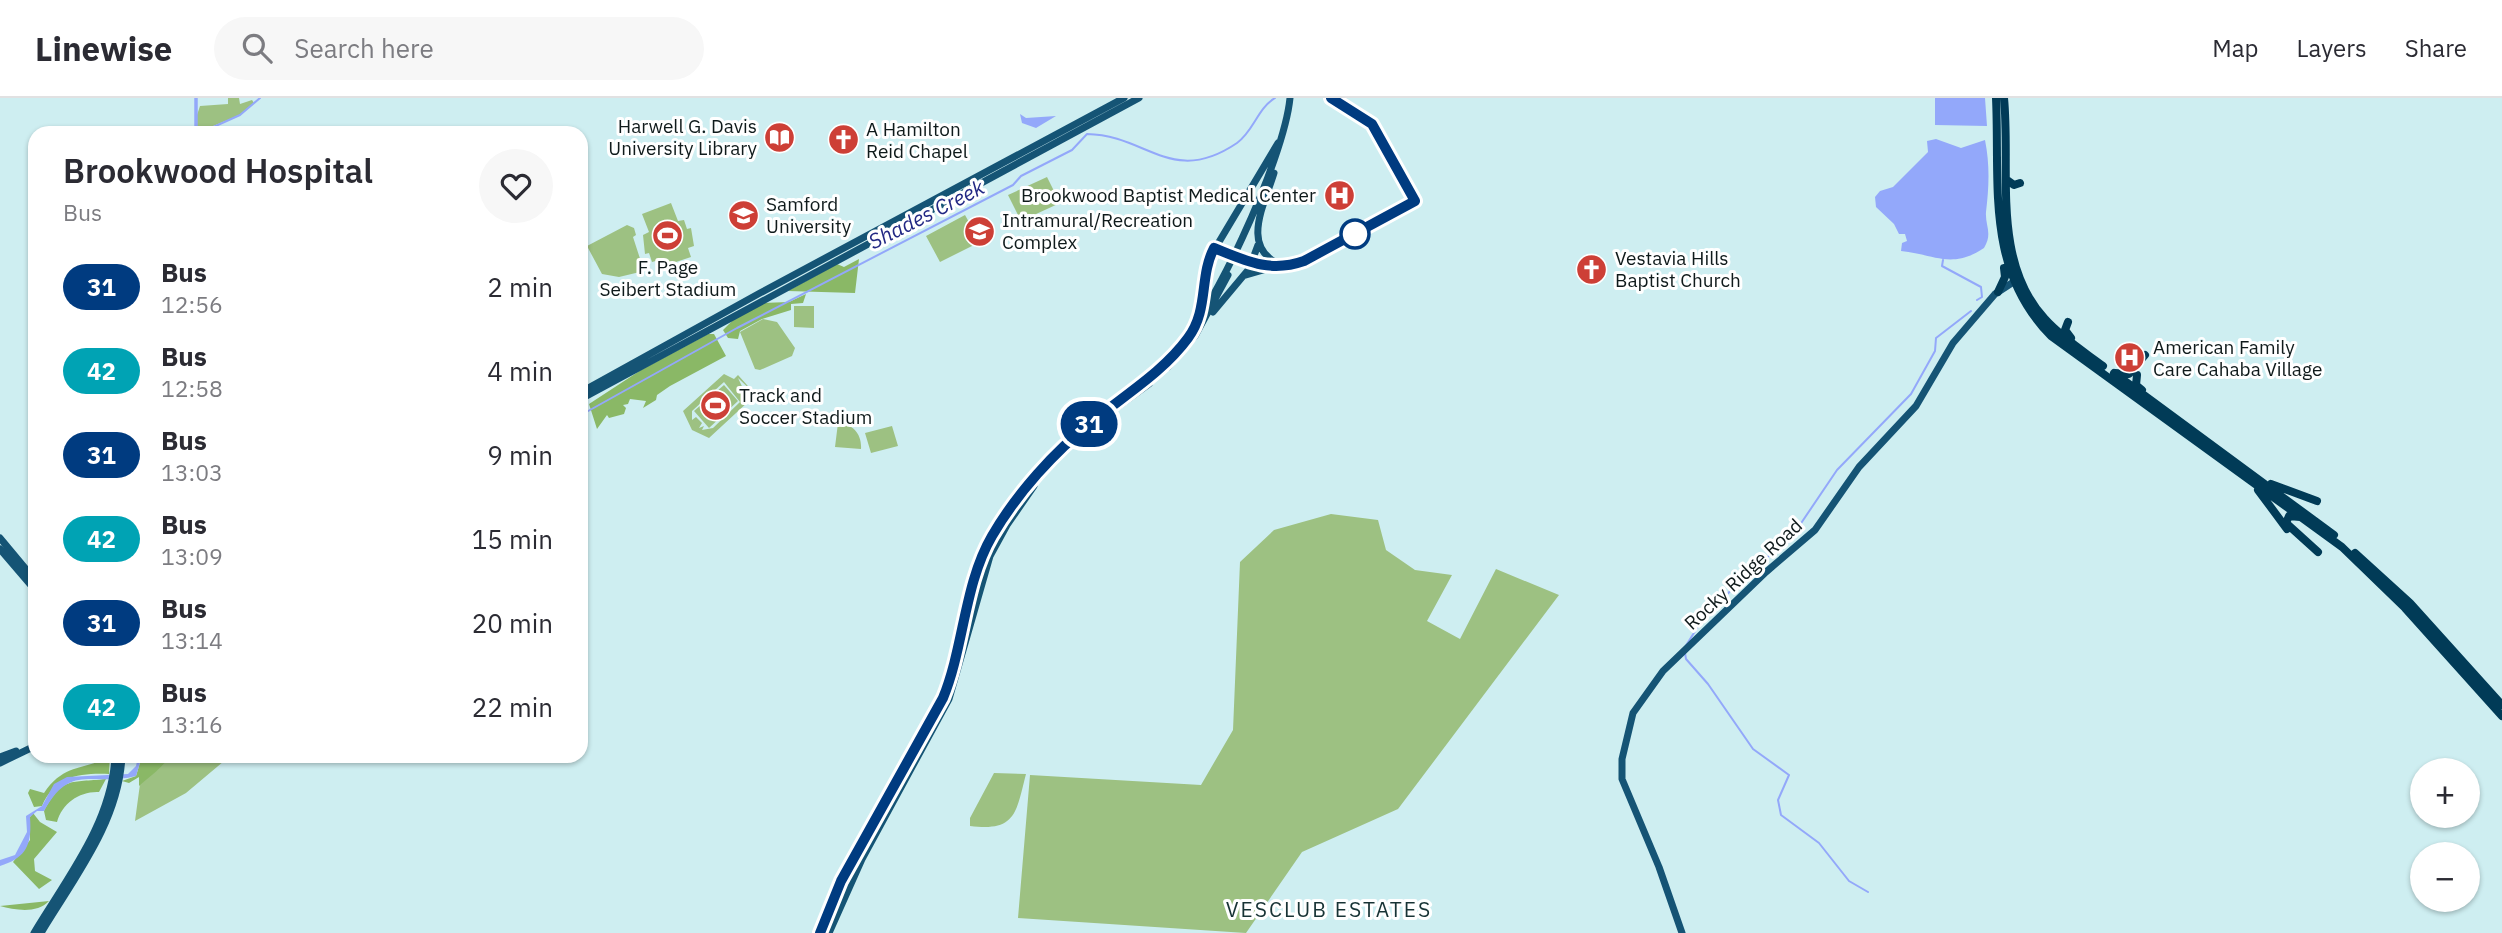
<!DOCTYPE html>
<html lang="en">
<head>
<meta charset="utf-8">
<style>
	body { margin:0; font-family:"IBM Plex Sans",sans-serif; background:#f7f7f7; color:#2b2b33; height:100vh; display:flex; flex-direction:column; font-size:26px; white-space:nowrap }
	* { box-sizing:border-box; margin:0 }
	p { font-size:23px; color:#7c7c81 }
	.icon { flex:none; width:38px; height:38px; fill:none; stroke:currentColor; stroke-width:2; stroke-linecap:round; stroke-linejoin:round }
	.map { position:relative; flex:1; overflow:hidden }
	.panel { position:absolute; left:28px; top:28px; width:560px; height:637px; display:flex; flex-direction:column; background:#fff; border-radius:21px; box-shadow:0 2px 5px #0004 }
	.panel>* { flex:none }
	.badge { padding:0 14px; border-radius:23px; font-size:24px; line-height:46px }
	.buttons { position:absolute; left:2410px; top:660px; display:grid; gap:14px }
	.buttons a { display:grid; place-items:center; width:70px; height:70px; border-radius:50%; background:#fff; box-shadow:0 2px 5px #0004; font-size:35px }
	.map>.badge { position:absolute; translate:-50% -50%; box-shadow:0 0 0 4px #fff }
	.round { display:grid; place-items:center; flex:none; width:74px; height:74px; border-radius:37px; background:#f7f7f7 }
	.summary { display:flex; align-items:center; justify-content:space-between; height:119px; padding:0 35px }
	h1 { font-size:33px; font-weight:600; line-height:52px }
	ul { padding:0; list-style:none }
	li { display:flex; align-items:center; gap:21px; height:84px; padding:0 35px }
	li div { flex:1 }
	li b { display:block; font-size:26px }
	li em { font-style:normal }
	li .badge { min-width:77px; font-weight:700; text-align:center }
	header { display:flex; align-items:center; gap:42px; box-sizing:border-box; height:98px; padding:0 35px; background:#fff; border-bottom:2px solid #e1e1e2 }
	header strong { font-size:33px }
	nav { display:flex; gap:38px; margin-inline-start:auto; font-size:24px }
	.search { width:490px; height:63px; background:#f7f7f7; display:flex; align-items:center; gap:18px; box-sizing:border-box; padding:0 24px; border-radius:38px; color:#7c7c81; font-size:26px }
	.map>svg:first-child { display:block }
	.green { fill:#9dc182; fill-rule:evenodd }
	.forest { fill:#8ab866 }
	.water { fill:#93a8fa }
	.lines { fill:none; stroke-linecap:round; stroke-linejoin:round }
	.stream { stroke:#93a8fa; stroke-width:2 }
	.canal { stroke:#93a8fa; stroke-width:3.5 }
	.major { stroke:#155475; stroke-width:7 }
	.highway { stroke:#013b57; stroke-width:8 }
	.line-casing { stroke:#fff; stroke-width:16 }
	.line { stroke:#003b80; stroke-width:10 }
	.stop-dot { fill:#fff; stroke:#003b80; stroke-width:3.5 }
	.labels { text-anchor:middle; dominant-baseline:central; stroke-width:6; stroke-linejoin:round; paint-order:stroke }
	.poi-label { font-size:19px; fill:#0f1a1b; stroke:#fff; text-anchor:start }
	.street-label { font-size:19px; fill:#0f1a1b; stroke:#fff }
	.water-label { font-size:21px; font-style:italic; fill:#222884; stroke:#fff }
	.neighbourhood-label { font-size:21px; letter-spacing:2px; fill:#173335; stroke:#fff }
</style>
</head>
<body>
<header>
<strong>Linewise</strong>
<div class="search"><svg class="icon" aria-label="search" viewBox="0 0 24 24"><circle cx="10" cy="10" r="6"/><path d="M15 15l6 6"/></svg>Search here</div>
<nav><a>Map</a><a>Layers</a><a>Share</a></nav>
</header>
<div class="map">
<svg width="2502" height="835" viewBox="0 0 2502 835">
	<rect width="100%" height="100%" fill="#ceeef1"/>
	<path class="green" d="M228,0H239L240,6L252,2L254,5L240,17L196,35V20L200,8L228,6Z
		M1047,79L1060,105L1021,123L1008,97Z
		M671,105L678,123L684,122L687,131L691,130L694,148L688,150L691,159L661,169L659,162L652,164L649,155L645,156L643,137L649,134L642,116Z
		M965,117L980,144L940,164L926,138Z
		M627,127L634,130L636,137L633,139L644,173L619,179L602,176L587,148Z
		M794,208H814V230L794,229Z
		M763,221L777,224L795,250L792,258L760,272L755,271L740,234Z
		M724,276L734,281L738,277L756,297L738,280L749,303L709,340L692,332L683,313ZM724,284L740,304L713,330L702,332L704,328L699,330L702,325L696,319L692,322V313Z
		M724,287L738,303L709,330L694,313Z
		M838,325C853,326 862,336 861,351L835,349Z
		M892,328L898,348L871,355L865,335Z
		M1331,416L1378,422L1386,452L1415,472L1452,477L1427,523L1460,541L1496,471L1559,497L1398,711L1302,754L1246,835L1018,820L1030,677L1201,687L1233,632L1240,464L1274,432Z
		M165,658H230L186,695L135,723L140,686Z
		M994,675L1026,676C1016,715 1016,734 970,728V720Z"/>
	<path class="forest" d="M859,161L855,195L788,193L837,166L844,169Z
		M806,196L803,205L791,206V212L762,221L740,233L738,241L728,240L723,232L734,221L762,205L789,204Z
		M708,236H714L726,258L670,288L657,297L656,302L643,310L646,303L630,301L628,306L623,307L626,310L624,316L609,320L607,317L597,331L589,306L641,272Z
		M110,658L109,676C79,675 55,678 42,708L34,709L28,695L30,691L44,695C65,664 85,673 110,658Z
		M142,658H170C160,672 151,677 139,688V679L129,685L122,683L136,678Z
		M106,681L99,694C80,693 62,705 57,724L46,722L44,713C63,678 70,685 106,681Z
		M33,715L40,724L57,734L34,761L35,773L52,782L39,791L13,764L30,742V719Z
		M49,803C37,816 15,812 0,808Z"/>
	<path class="water" d="M1935,0H1985L1987,28L1935,27Z
		M1020,16L1026,20L1056,18L1036,30L1022,25Z
		M1936,41L1961,50L1985,42C1990,67 1989,89 1986,114C1985,128 1993,135 1984,150C1951,172 1934,156 1901,153L1902,145L1907,143L1905,136H1899L1894,126L1876,109L1875,99L1880,93L1893,89L1928,54L1927,43Z
		M138,658H142L136,678C92,689 71,664 44,713H37L30,719C32,746 27,760 0,768V762L15,757L27,734L26,718L42,708L54,686L67,679L128,676L136,668Z"/>
	<g class="lines">
		<path class="stream" d="M200,35L240,17L260,0
			M1943,162L1942,168L1981,189L1982,199L1977,202
			M581,317L737,230L1013,87L1021,78L1072,52L1087,36C1147,37 1172,89 1237,45C1254,33 1257,11 1275,0
			M1685,549L1699,527L1733,490L1763,462L1787,446L1837,372L1911,296L1935,253L1936,240L1971,213
			M1685,555L1686,561L1708,586L1753,651L1789,677L1778,702L1781,717L1819,745L1849,783L1868,794"/>
		<path class="canal" d="M196,35V0"/>
		<path class="major" d="M1274,75C1264,108 1239,151 1283,168
			M1246,177L1273,169
			M1203,210L1210,159L1278,45
			M1213,214L1249,171L1258,147
			M1168,269L1195,238L1228,177
			M581,294L760,195L1124,0
			M581,301L1139,0
			M1119,308L1149,286
			M0,440L35,482
			M0,451L35,492
			M0,659L16,653
			M0,665L35,648
			M34,835C67,780 112,724 115,658
			M41,835C74,780 119,724 122,658
			M820,835L841,783L943,600C964,547 963,481 995,433C1022,393 1053,357 1089,326C1113,305 1142,289 1165,267C1210,223 1284,62 1290,0
			M829,835L862,761L949,601L990,458L1007,427L1034,388
			M1682,835L1659,769L1622,681V661L1633,615L1663,573L1766,474L1815,432L1859,369L1916,308L1953,245L1995,196L2018,181"/>
		<path class="highway" d="M1996,0C2000,86 1985,171 2051,238L2342,449L2405,510L2502,618
			M2004,0C2011,72 1991,163 2045,221C2061,239 2083,253 2103,268
			M2006,84L2007,82L2014,87L2020,85
			M1998,194L2005,179L2004,170
			M2068,224L2065,232L2071,240
			M2114,275L2334,437
			M2115,275L2129,276L2145,257
			M2137,277L2136,287L2142,292
			M2271,386L2317,403
			M2258,392L2287,431
			M2300,419L2289,418L2286,425L2318,454
			M2355,455L2410,505L2502,607"/>
	</g>
	<g class="lines">
		<defs>
			<path id="line" d="M820,835L841,783L943,600C964,549 964,486 992,438C1017,395 1054,354 1093,323C1126,296 1163,274 1188,240C1209,212 1199,179 1214,150C1246,163 1270,175 1304,163L1415,103L1372,26L1331,0"/>
		</defs>
		<use href="#line" class="line-casing"/>
		<use href="#line" class="line"/>
	</g>
	<defs>
		<symbol id="library-disc" viewBox="-11 -11 22 22"><circle r="9.5" fill="#cd3f36" stroke="#fff"/><path d="M-6-4Q-3-5.5-.7-3.5V5Q-3 3-6 4ZM6-4Q3-5.5 .7-3.5V5Q3 3 6 4Z" fill="#fff"/></symbol>
		<symbol id="church-disc" viewBox="-11 -11 22 22"><circle r="9.5" fill="#cd3f36" stroke="#fff"/><path d="M-1.2-6h2.4v3.5h3.3v2.4h-3.3V6h-2.4V-.1h-3.3v-2.4h3.3Z" fill="#fff"/></symbol>
		<symbol id="hospital-disc" viewBox="-11 -11 22 22"><circle r="9.5" fill="#cd3f36" stroke="#fff"/><path d="M-5-5h3v3.5h4V-5h3V5h-3V1.5h-4V5h-3Z" fill="#fff"/></symbol>
		<symbol id="university-disc" viewBox="-11 -11 22 22"><circle r="9.5" fill="#cd3f36" stroke="#fff"/><path d="M0-5L7-2L0 1L-7-2ZM-4 1L0 2.5L4 1V4Q0 6-4 4Z" fill="#fff"/></symbol>
		<symbol id="stadium-disc" viewBox="-11 -11 22 22"><circle r="9.5" fill="#cd3f36" stroke="#fff"/><path d="M0-5a6.5 5 0 1 0 0 10a6.5 5 0 1 0 0-10ZM-3.5-1.8h7v3.6h-7Z" fill="#fff"/></symbol>
	</defs>
	<g fill-rule="evenodd">
		<use href="#library-disc" x="762" y="22" width="35" height="35"/>
		<use href="#church-disc" x="826" y="24" width="35" height="35"/>
		<use href="#hospital-disc" x="1322" y="80" width="35" height="35"/>
		<use href="#university-disc" x="726" y="100" width="35" height="35"/>
		<use href="#university-disc" x="962" y="116" width="35" height="35"/>
		<use href="#stadium-disc" x="650" y="120" width="35" height="35"/>
		<use href="#church-disc" x="1574" y="154" width="35" height="35"/>
		<use href="#hospital-disc" x="2112" y="242" width="35" height="35"/>
		<use href="#stadium-disc" x="698" y="290" width="35" height="35"/>
	</g>
	<circle class="stop-dot" cx="1355" cy="136" r="14"/>
	<g class="labels">
		<g class="poi-label">
			<text x="757" y="28" text-anchor="end">Harwell G. Davis<tspan x="757" dy="22">University Library</tspan></text>
			<text x="866" y="31">A Hamilton<tspan x="866" dy="22">Reid Chapel</tspan></text>
			<text x="1316" y="97" text-anchor="end">Brookwood Baptist Medical Center</text>
			<text x="766" y="106">Samford<tspan x="766" dy="22">University</tspan></text>
			<text x="1002" y="122">Intramural/Recreation<tspan x="1002" dy="22">Complex</tspan></text>
			<text x="1615" y="160">Vestavia Hills<tspan x="1615" dy="22">Baptist Church</tspan></text>
			<text x="668" y="169" text-anchor="middle">F. Page<tspan x="668" dy="22">Seibert Stadium</tspan></text>
			<text x="2153" y="249">American Family<tspan x="2153" dy="22">Care Cahaba Village</tspan></text>
			<text x="739" y="297">Track and<tspan x="739" dy="22">Soccer Stadium</tspan></text>
		</g>
		<g class="street-label">
			<text transform="translate(1743 476) rotate(-43)">Rocky Ridge Road</text>
		</g>
		<g class="water-label">
			<text transform="translate(926 116) rotate(-27)">Shades Creek</text>
		</g>
		<g class="neighbourhood-label">
			<text x="1329" y="811">VESCLUB ESTATES</text>
		</g>
	</g>
</svg>
<div class="buttons">
<a>+</a>
<a>−</a>
</div>
<b class="badge" style="left:1089px;top:326px;background:#003b80;color:#fff">31</b>
<section class="panel">
<div class="summary"><div><h1>Brookwood Hospital</h1><p>Bus</p></div><a class="round"><svg class="icon" aria-label="heart" viewBox="0 0 24 24"><path d="M12 20l-8-8c-3-5 5-10 8-4 3-6 11-1 8 4z"/></svg></a></div>
<ul>
<li><span class="badge" style="background:#003b80;color:#fff">31</span><div><b>Bus</b><p>12:56</p></div><em>2 min</em></li>
<li><span class="badge" style="background:#00a3b4;color:#fff">42</span><div><b>Bus</b><p>12:58</p></div><em>4 min</em></li>
<li><span class="badge" style="background:#003b80;color:#fff">31</span><div><b>Bus</b><p>13:03</p></div><em>9 min</em></li>
<li><span class="badge" style="background:#00a3b4;color:#fff">42</span><div><b>Bus</b><p>13:09</p></div><em>15 min</em></li>
<li><span class="badge" style="background:#003b80;color:#fff">31</span><div><b>Bus</b><p>13:14</p></div><em>20 min</em></li>
<li><span class="badge" style="background:#00a3b4;color:#fff">42</span><div><b>Bus</b><p>13:16</p></div><em>22 min</em></li>
</ul>
</section>
</div>
</body>
</html>
